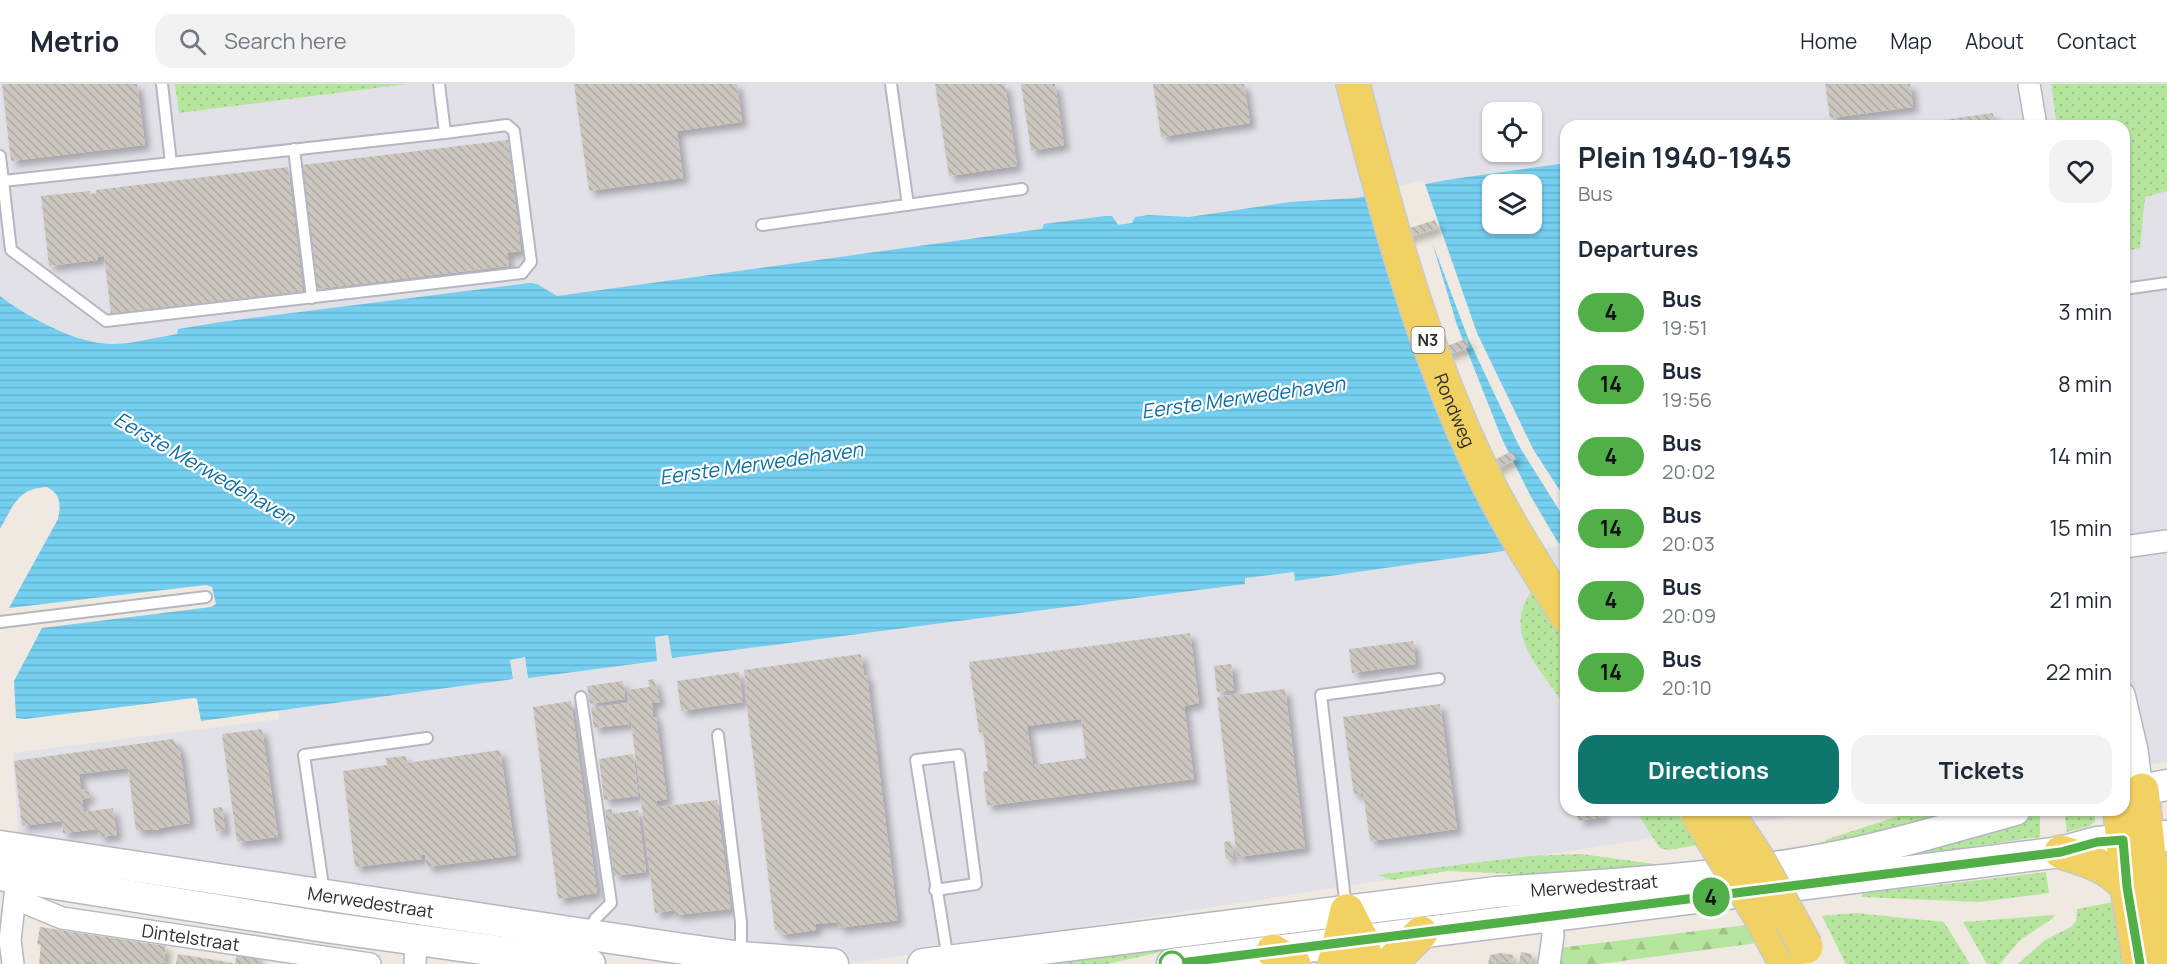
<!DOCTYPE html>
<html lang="en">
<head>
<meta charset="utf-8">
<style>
	body { margin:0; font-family:Manrope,sans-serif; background:#f2f2f3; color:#1f2937; height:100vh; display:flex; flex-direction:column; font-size:22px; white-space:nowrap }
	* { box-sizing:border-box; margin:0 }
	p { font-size:20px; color:#747a83 }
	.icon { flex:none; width:33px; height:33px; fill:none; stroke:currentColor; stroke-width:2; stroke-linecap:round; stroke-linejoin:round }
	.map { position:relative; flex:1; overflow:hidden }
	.drawer { position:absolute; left:1560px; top:36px; width:570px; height:696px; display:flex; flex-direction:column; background:#fff; border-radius:18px; box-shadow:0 2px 4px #0004 }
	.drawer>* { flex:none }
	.badge { padding:0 12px; border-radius:20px; font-size:21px; line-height:39px }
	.buttons { position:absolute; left:1482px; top:18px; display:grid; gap:12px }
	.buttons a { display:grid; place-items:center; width:60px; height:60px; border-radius:12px; background:#fff; box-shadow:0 2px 4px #0004; font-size:30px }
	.map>.badge { position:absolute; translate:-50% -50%; box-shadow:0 0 0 3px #fff }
	h2 { padding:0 18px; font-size:22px; line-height:54px }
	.round { display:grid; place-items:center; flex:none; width:63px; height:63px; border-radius:18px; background:#f2f2f3 }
	.overview { display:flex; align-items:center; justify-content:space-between; height:102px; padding:0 18px }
	h1 { font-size:28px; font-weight:700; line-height:45px }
	.button { display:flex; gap:12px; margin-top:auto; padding:12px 18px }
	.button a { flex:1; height:69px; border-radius:18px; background:#0f766e; color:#fff; font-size:24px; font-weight:700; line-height:69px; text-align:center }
	.button a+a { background:#f2f2f3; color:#1f2937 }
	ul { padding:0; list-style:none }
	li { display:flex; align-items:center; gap:18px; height:72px; padding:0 18px }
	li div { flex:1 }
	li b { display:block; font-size:22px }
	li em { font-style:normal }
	li .badge { min-width:66px; font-weight:700; text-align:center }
	header { display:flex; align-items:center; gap:36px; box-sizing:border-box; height:84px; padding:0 30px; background:#fff; border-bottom:2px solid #e0e1e3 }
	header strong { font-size:28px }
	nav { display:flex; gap:33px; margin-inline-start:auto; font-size:21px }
	.search { width:420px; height:54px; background:#f2f2f3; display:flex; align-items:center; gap:15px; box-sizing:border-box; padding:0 21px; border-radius:18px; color:#747a83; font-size:22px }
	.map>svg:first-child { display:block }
	.industrial { fill:#e3e1e8; fill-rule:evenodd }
	.grass { fill:url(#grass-dots) }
	.forest { fill:url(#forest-firs) }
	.water { fill:url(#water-rules); fill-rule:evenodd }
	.pier { fill:#efe9e1 }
	.building { fill:url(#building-back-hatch); fill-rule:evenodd; filter:url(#shadow) }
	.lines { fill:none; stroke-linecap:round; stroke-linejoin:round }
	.lane-casing { stroke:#b4b7c1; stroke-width:14 }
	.street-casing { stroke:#b4b7c1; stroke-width:24 }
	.secondary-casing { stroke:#b4b7c1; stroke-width:33 }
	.primary-casing { stroke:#c9c9c9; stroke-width:36 }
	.lane { stroke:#fff; stroke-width:10 }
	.street { stroke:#fff; stroke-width:21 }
	.secondary { stroke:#fff; stroke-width:30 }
	.primary { stroke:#f2d163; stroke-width:33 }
	.primary-bridge-casing { stroke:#c9c9c9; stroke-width:36; stroke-linecap:butt }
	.primary-bridge { stroke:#f2d163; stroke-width:33 }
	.line-casing { stroke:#fff; stroke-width:14 }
	.line { stroke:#50af46; stroke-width:9 }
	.stop-dot { fill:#fff; stroke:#50af46; stroke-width:3 }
	.labels { text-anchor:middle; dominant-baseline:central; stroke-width:4.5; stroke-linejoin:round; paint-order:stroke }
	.shield { fill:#fff; stroke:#6d6d6d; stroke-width:1.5 }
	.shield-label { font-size:16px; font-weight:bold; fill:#2e2e2e }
	.street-label { font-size:18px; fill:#2e2e2e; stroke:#fff }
	.water-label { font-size:20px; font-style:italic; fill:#0d6fa3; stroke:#fff }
</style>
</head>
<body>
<header>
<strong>Metrio</strong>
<div class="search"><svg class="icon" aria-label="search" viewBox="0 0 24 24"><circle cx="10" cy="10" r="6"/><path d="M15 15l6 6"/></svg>Search here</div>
<nav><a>Home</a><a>Map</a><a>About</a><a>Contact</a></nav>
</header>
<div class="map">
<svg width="2167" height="880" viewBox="0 0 2167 880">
	<defs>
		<pattern id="grass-dots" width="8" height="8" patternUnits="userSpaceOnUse" patternTransform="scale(1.5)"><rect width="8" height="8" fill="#b6e59e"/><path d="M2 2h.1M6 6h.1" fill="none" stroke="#9dc588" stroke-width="1.8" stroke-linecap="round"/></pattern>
		<pattern id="forest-firs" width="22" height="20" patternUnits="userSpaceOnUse" patternTransform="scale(1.5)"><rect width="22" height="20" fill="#b6e59e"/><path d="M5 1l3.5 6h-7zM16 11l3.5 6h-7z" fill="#9dc588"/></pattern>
		<pattern id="water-rules" width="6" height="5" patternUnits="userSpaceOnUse" patternTransform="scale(1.5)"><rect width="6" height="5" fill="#75cff0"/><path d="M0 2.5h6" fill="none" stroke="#66b2ce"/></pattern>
		<pattern id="building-back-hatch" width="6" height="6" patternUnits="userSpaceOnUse" patternTransform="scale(1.5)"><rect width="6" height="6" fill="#cbc7bf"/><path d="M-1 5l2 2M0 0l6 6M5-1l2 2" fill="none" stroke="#afaba4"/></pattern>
		<filter id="shadow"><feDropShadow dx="5.5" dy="5.5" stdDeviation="3" flood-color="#0004"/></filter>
	</defs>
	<rect width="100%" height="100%" fill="#efe9e1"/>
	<path class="industrial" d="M0,0H2167V678L2124,684V42H1566V726H1833L848,880H672L20,772L13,669L279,635L253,481L108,286L0,225ZM1492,28H1532V68H1492ZM1492,100H1532V140H1492Z"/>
	<path class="grass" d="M175,0H407L179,29Z
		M2051,0H2167V107L2145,113L2140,164L2124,167V42H2057Z
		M1536,502L1566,549V623C1541,586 1497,545 1536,502Z
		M1635,726H1676L1698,761L1668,766L1660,764Z
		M1917,726H1951L1914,745L1826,765L1825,756Z
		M2064,726H2094L2095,737L2090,742L2067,748Z
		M2040,729V753L1899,773L1898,769Z
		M1581,770L1655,780V785L1590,793L1447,787L1392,796L1377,791L1529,772Z
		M2046,788L2049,809L1979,818L1862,813L1863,806L1921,803Z
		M2118,817L2133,880H2018L2045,856L2071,843L2076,837L2077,825Z
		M1856,829L1944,838L1970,880H1846L1822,832Z
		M2054,831L2053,834L2019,857L2000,880H1987L1963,838Z
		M1172,858L1174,865L1107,880H1005Z"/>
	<path class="forest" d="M1746,841L1757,859L1599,880H1558L1559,864Z"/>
	<path class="water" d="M1566,79V458L1295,497L1294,488L1245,494V500L672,574L668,551L655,553L657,577L528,594L525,573L510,576L513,595L201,637L197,615L194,614L25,635L16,634L14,597L42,544L211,523L216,520L212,503L206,501L9,524L58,435C61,421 61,410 47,403C18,404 13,422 0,445V212C24,231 69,255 99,259C123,263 152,254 177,250L178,245L221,238L530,199L537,200L557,212L1042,145L1044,140L1105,132H1112L1118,141L1132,139L1135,133L1149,131L1189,133L1290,118L1356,114L1446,96ZM1492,100H1532V140H1492Z"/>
	<path class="pier" d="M1424,97L1477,249L1533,365L1566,416V437L1519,362L1468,254L1432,158L1457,241L1502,355L1530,411L1560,462L1511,469L1367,108Z"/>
	<path class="building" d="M2,0H137L145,61L11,77Z
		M574,0H737L742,38L677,47L683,94L589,107Z
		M935,0H1005L1017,82L949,92Z
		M1021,0H1055L1064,61L1031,67Z
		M1153,0H1244L1250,39L1161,53Z
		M1825,0H1910L1913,23L1830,34Z
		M1993,29L1995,42H1906V41Z
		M508,56L521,167L507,169L509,182L317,205L302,81Z
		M288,83L303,207L111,230L104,172L98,173V176L49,182L41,112L90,107V110L96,109V106Z
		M1435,136L1438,144L1380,161L1378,154Z
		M1466,255L1469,263L1421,280L1419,272Z
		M1512,367L1516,375L1468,398L1465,391Z
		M1190,549L1199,619L1184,622L1194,695L987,722L983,688L988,687L983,648L979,649L969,578ZM1081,635L1086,674L1033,681L1027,642Z
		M1413,557L1416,580L1352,589L1349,565Z
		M861,570L864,591H867L898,836L839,844L838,838L816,840V846L781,851L780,846H775L745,608L747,607L744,586Z
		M1231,580L1234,606L1217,608L1214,582Z
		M739,588L743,618L681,627L677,597Z
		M654,595L660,618L652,619L653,633H656L667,715L657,717V723L717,716L731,825L676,831L675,826L655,829L627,606L649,603L648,596Z
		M623,597L625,615L590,620L587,602Z
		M1285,605L1305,764L1237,773L1217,613Z
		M571,617L597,809L558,815L533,623Z
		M628,619L630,640L594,644L591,624Z
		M1440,620L1457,745L1370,757L1363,709L1354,711L1343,633Z
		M262,645L278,753L237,758L222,650Z
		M173,655L180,666L190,739L159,744V746H136L128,684L79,690L81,705L89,708L90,713L82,716L84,728L113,724L117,751L99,753L98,745L63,749L62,737L22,742L14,677Z
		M500,666L516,771L427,783L425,771H421L422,775L355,783L343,687L387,681L386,674L406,672L407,679Z
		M633,670L639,712L604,716L599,675Z
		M222,723L225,746L216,747L213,724Z
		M612,725V730L638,726L646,788L614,792L605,726Z
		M1576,726H1603L1604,733L1578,737Z
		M1231,757L1233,774L1226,775L1224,758Z
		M40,843L166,862L164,879L103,880L85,877V880H39L41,861L37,860Z
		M237,868L259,871L258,880H235Z
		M1521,868L1532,870L1531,880H1519Z
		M1501,869L1513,871L1512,879L1499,877V880H1488L1490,871Z
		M178,870L233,879V880H176Z"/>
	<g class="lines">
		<defs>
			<path id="lane" d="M162,0L171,79L3,97L11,166L106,237L522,189L531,178L514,47L507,41L445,49
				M891,0L908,121
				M294,65L312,214
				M0,72L3,97
				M171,79L445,49L439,0
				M762,141L1022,105
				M2124,205L2167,199
				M0,538L206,513
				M581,613L611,819L595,835L590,847
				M718,651L741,838V870
				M935,806L976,800L959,671L916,676L946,863
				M321,810L322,795L304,671L427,654
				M1346,824L1321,611L1439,595"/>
			<g id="street">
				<path d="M2029,0L2036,42"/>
				<path d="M2124,463L2167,457"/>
				<path d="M2124,610L2137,666L2142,706"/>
				<path id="s1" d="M16,815L62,834L370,880"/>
				<path d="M13,880L10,856L16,803"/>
				<path d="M415,880L416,854"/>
				<path d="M1549,880L1553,852L1551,833"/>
			</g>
			<g id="secondary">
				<path d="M2124,709L2167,701"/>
				<path id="s2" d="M0,762L670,863L741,873L833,880"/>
				<path d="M0,791L325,843L590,880"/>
				<path id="s3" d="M923,880L1496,808C1617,800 1752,793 1871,765C1919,754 1967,739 2015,726"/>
				<path d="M1172,880L2061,768L2097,758L2167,752"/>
			</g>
			<g id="primary">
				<path id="s4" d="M1353,0C1387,132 1423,266 1483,389C1506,438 1537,484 1566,531"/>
				<path d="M2142,706L2150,780L2158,799L2167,873"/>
				<path d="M2120,726L2127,803L2140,880"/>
				<path d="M2061,768C2087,776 2109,782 2127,803"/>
				<path d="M1347,827L1362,856L1367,880"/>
				<path d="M1762,835L1786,880"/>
				<path d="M1273,867L1294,880"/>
				<path d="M1334,880L1347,827"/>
				<path d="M1389,880L1421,849"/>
			</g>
		</defs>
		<use href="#lane" class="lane-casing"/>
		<use href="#street" class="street-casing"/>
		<use href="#secondary" class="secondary-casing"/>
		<use href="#primary" class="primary-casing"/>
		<use href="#lane" class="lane"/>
		<use href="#street" class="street"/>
		<use href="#secondary" class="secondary"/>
		<use href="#primary" class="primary"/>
		<defs>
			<path id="primary-bridge" d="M1726,727L1757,774L1806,863
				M1698,731L1762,835"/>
		</defs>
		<use href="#primary-bridge" class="primary-bridge-casing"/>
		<use href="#primary-bridge" class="primary-bridge"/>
	</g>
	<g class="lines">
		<defs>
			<path id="line" d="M1172,880L2061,768L2097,758L2123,756L2127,803L2140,880"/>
		</defs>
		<use href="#line" class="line-casing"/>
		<use href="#line" class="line"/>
	</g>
	<circle class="stop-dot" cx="1172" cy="880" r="12"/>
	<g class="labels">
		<rect class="shield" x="1411.5" y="243" width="33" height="26" rx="4.5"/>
		<g class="shield-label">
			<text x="1428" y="256">N3</text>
		</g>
		<g class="street-label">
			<text stroke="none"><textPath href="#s4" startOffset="342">Rondweg</textPath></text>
			<text stroke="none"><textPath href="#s3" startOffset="676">Merwedestraat</textPath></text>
			<text stroke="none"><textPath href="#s2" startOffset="375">Merwedestraat</textPath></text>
			<text stroke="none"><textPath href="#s1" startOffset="180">Dintelstraat</textPath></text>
		</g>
		<g class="water-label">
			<text transform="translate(1243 313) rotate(-8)">Eerste Merwedehaven</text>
			<text transform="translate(761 379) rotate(-8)">Eerste Merwedehaven</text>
			<text transform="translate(205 384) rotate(30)">Eerste Merwedehaven</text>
		</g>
	</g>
</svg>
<div class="buttons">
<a><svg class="icon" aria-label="locate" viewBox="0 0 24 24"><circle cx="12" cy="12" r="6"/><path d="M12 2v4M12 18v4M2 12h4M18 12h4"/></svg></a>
<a><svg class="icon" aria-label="layers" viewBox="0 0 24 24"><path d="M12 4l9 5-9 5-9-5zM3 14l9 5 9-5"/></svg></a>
</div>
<b class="badge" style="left:1711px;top:813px;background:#50af46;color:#111">4</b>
<section class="drawer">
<div class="overview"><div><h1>Plein 1940-1945</h1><p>Bus</p></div><a class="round"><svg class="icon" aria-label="heart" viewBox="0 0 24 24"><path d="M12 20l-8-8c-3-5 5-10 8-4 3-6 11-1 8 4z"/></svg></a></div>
<h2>Departures</h2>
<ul>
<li><span class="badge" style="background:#50af46;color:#111">4</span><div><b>Bus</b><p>19:51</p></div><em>3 min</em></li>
<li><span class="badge" style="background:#50af46;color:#111">14</span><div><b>Bus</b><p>19:56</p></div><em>8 min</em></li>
<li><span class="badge" style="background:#50af46;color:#111">4</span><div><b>Bus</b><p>20:02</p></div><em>14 min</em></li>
<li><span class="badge" style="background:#50af46;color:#111">14</span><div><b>Bus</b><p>20:03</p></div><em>15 min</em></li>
<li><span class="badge" style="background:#50af46;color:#111">4</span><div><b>Bus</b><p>20:09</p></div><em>21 min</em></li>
<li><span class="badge" style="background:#50af46;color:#111">14</span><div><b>Bus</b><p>20:10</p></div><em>22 min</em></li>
</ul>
<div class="button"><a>Directions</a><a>Tickets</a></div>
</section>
</div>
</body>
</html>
